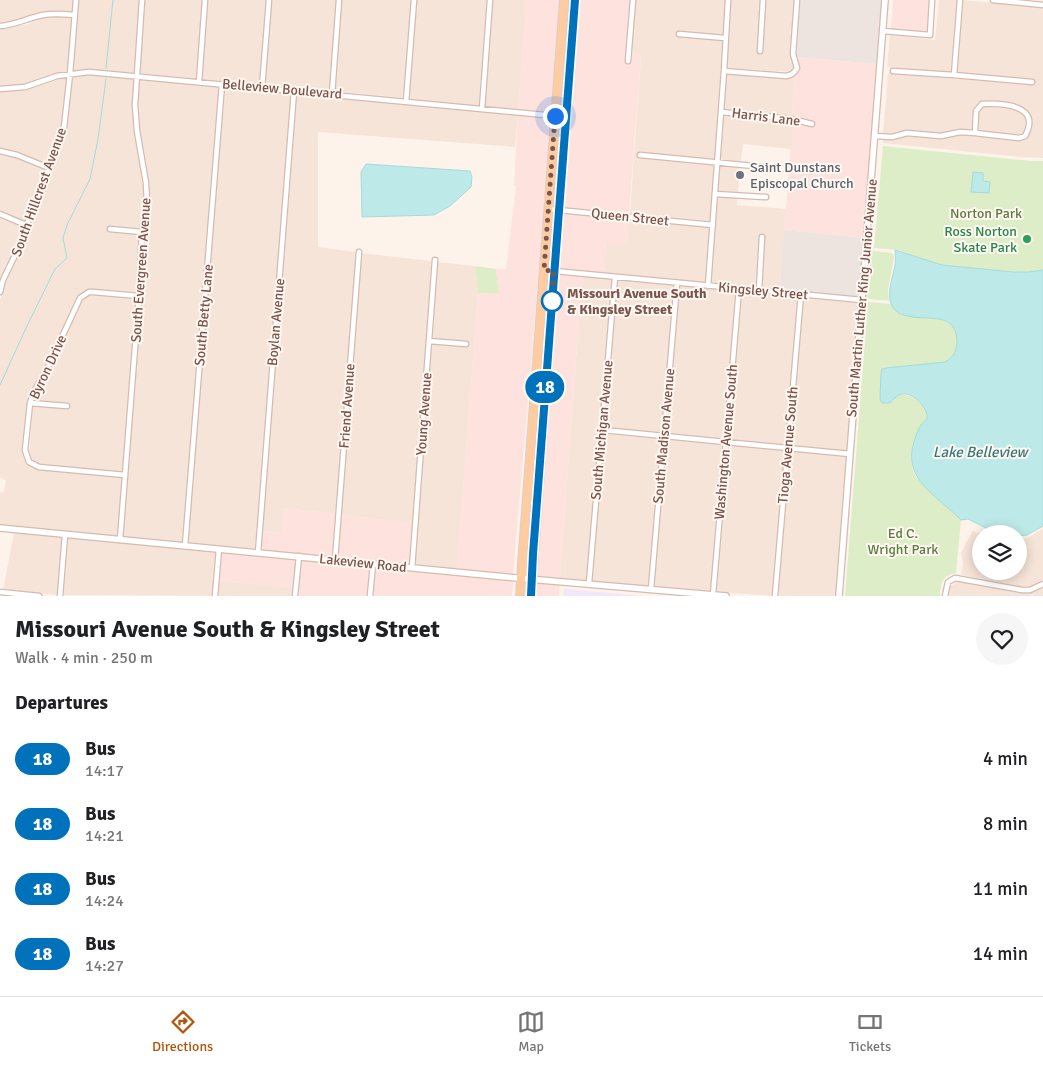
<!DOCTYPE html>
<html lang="en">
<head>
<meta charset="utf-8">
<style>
	body { margin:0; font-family:Signika,sans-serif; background:#f6f6f6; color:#202124; height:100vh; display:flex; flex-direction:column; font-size:19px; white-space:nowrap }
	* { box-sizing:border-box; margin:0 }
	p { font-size:16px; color:#757577 }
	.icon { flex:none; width:28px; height:28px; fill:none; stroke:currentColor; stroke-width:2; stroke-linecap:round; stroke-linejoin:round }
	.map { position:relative; height:596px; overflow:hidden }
	.drawer { display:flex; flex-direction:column; background:#fff; flex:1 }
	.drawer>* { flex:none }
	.badge { padding:0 10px; border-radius:16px; font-size:18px; line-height:32px }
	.fabs { position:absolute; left:972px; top:525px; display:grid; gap:10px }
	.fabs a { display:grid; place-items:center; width:55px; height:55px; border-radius:50%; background:#fff; box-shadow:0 2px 12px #0003; font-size:25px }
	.you { position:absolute; width:25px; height:25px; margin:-12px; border:4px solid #fff; border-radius:50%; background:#1a73e8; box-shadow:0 0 0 8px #1a73e833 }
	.map>.badge { position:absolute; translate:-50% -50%; box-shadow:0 0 0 2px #fff }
	h2 { padding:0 15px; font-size:19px; line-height:45px }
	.round { display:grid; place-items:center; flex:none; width:52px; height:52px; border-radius:26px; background:#f6f6f6 }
	.headline { display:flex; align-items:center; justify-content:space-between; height:85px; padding:0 15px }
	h1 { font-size:24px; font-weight:700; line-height:38px }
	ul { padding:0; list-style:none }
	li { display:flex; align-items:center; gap:15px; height:65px; padding:0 15px }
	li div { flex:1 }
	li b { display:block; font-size:19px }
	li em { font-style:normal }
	li .badge { min-width:55px; font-weight:700; text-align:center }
	.dock { display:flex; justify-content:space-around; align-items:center; height:70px; border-top:1px solid #e0e0e0; background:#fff; font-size:14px; color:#757577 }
	.dock a { display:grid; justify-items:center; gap:2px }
	.dock .current { color:#b45309 }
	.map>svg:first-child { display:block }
	.residential { fill:#f6e4d8 }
	.commercial { fill:#fee2de }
	.industrial { fill:#ede4e0 }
	.education { fill:#f0e7fb }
	.green { fill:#ddedc7 }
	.water { fill:#bdeae8; stroke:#a2dcdb }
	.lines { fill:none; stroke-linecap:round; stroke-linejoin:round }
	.stream { stroke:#a2dcdb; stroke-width:1 }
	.minor-casing { stroke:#d4bbb1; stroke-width:7 }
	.tertiary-casing { stroke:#d4bbb1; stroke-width:8 }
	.primary-casing { stroke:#dacfcd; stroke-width:10 }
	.minor { stroke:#fff; stroke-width:4.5 }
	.tertiary { stroke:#fff; stroke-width:5.5 }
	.primary { stroke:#ffcca1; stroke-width:8 }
	.line-casing { stroke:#fff; stroke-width:11 }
	.line { stroke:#0072bc; stroke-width:8 }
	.walk { stroke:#7b544b; stroke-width:5; stroke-dasharray:0 9 }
	.worship-dot { fill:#6b7280; stroke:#fff8f2; stroke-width:2 }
	.leisure-dot { fill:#2e9e5b; stroke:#fff8f2; stroke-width:2 }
	.stop-dot { fill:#fff; stroke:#0072bc; stroke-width:2.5 }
	.labels { text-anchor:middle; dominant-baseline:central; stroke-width:4; stroke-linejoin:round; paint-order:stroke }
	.street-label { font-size:14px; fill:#7b544b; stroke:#fff8f2 }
	.worship-label { font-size:14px; fill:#5b616d; stroke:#fff8f2; text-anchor:start }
	.park-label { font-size:14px; fill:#5b7b3f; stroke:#fff8f2 }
	.leisure-label { font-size:14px; fill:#27864d; stroke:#fff8f2; text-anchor:end }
	.stop-label { font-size:14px; font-weight:bold; fill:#7b544b; stroke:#fff8f2; text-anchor:start }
	.water-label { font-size:15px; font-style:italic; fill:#3a7979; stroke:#fff8f2 }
</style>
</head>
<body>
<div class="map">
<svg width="1043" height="596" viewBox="0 0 1043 596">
	<rect width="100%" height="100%" fill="#fef3eb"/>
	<path class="residential" d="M0,0H73L72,12L59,11L42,13L27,18L0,23Z
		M78,0H140L134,73L89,69L73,71Z
		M145,0H202L197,79L140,73Z
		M208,0H266L260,85L202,79Z
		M271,0H336L330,91L265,85Z
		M342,0H411L404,98L335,91Z
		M417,0H488L479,106L409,99Z
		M493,0H527L518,110L485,106Z
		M635,0H725L723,35L677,31L676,36L723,41L715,159L638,152V158L715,165L710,221L630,213L641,55L631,51Z
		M730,0H761L757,53L762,54L766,0H795L790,54L794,68L790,72L727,68Z
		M939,0H958L951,72L887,67L890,35L935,40Z
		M963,0L1043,8V158L1020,157L883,143V139L892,140L907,136L942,139L960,135L1019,140L1026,139L1029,135L1031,118L1029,113L1025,108L1015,104L986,101L978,103L975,107L972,130L960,129L941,133L907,130L892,134H883L888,73L1034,85V79L957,73Z
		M59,17L72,18L68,71L25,84L0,86V29L28,24L43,18Z
		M726,74L785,79L794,77L792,116L724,109Z
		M89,75L134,78L132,105L134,132L144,184L142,217L140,228L108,226L107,231L140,234L137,292L93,289L88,290L78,296L48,362L28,400L23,450L24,459L27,464L32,468L122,478L118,537L0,525V492L3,493L6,481L0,477V300L6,282L23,246L29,226L36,213L51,169L60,147L67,128L73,76Z
		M67,77L62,126L47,164L18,153L0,148V92L26,90Z
		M139,79L219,86L183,543L123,537L142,293L145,232L149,202V183L139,131L137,105Z
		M224,87L291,94L255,549L188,544Z
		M297,94L518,115L515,147L318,132V247L356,252L336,514L284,508L282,533L262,531Z
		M983,107L1014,109L1022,112L1026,120L1024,132L1019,135L977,131L979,112Z
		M723,115L792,122V149L743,144L741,162L720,160Z
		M0,154L17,158L45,169L41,185L25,221L0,211Z
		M720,166L740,168L738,193L718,191Z
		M717,197L738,198L737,205L786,209L783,243L782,244L780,289L761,288L765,234H760L756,287L711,283Z
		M0,217L23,227L18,244L2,277L0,276Z
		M629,219L710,227L706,283L604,273L606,242L627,245Z
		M361,253L432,261L413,523L341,515Z
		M437,262L475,266L478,293L457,569L415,564L432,344L468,347L469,342L432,338Z
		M582,276L612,279L587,580L560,578Z
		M617,280L674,285L662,433L606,428Z
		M680,286L736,291L724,439L667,434Z
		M741,292L798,297L786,445L729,439Z
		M89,295L136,298L123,472L39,464L34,462L29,456L33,406L70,409V403L34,400L53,365L80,303Z
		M803,298L859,303L847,451L791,446Z
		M605,434L661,439L649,586L592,581Z
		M667,440L723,445L711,591L654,586Z
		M729,445L785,451L773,596L716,592Z
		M790,451L847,457L836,596H778Z
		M1043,529V581L1037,585L1022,587L961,575L963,563L961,553L973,530L977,533L992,534H981V571H1019V539L1027,538Z
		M14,533L62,537L58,595L3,590Z
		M68,538L216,552L212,580H214L212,596L63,595Z
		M219,581L293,587V596H218Z
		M957,581L1021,593H1030L1043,588V596H948L949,588Z"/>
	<path class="commercial" d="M527,0H561L553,113L518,110Z
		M579,0H630L625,63L630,64L631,51L641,55L629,213L563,207Z
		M893,0H930L927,32L891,29Z
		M796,57L878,64L865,238L784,230L789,172L796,171V166H789L790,149L792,148V122L814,127L815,122L792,116L794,77L799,67Z
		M518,115L552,119L513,575L415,565L457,569L478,293L499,294L496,269H506L516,186H514Z
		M562,213L629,219L627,245L606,243L604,273L558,268Z
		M558,274L582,276L560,578L537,576Z
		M284,508L336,514L332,557L261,550L262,531L282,533Z
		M341,515L413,523L410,565L338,557Z
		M221,553L296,559L293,587L219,581Z
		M301,560L370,566L367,596H298Z
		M375,567L513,581L512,596H372Z
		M537,582L560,584L559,596H536Z"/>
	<path class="industrial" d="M800,0H882L878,64L796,57Z
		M784,230L865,238L860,297L780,289L782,244Z"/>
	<path class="education" d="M564,589L645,596H563Z"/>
	<path class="green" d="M883,146L1031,161H1043V270L1029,272H1013L942,265L915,257L898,250L874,248Z
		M879,165L872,248L874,251L892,253L894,257L888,290L889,301L869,299L866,301L857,417L858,381Z
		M475,266L496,269L499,294L478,293Z
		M868,302L891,304C906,329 959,303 957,344C957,353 953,357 945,362L886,368L894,400L897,395C910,392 929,405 927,419C919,425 917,432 914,442C911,451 910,463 914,473C917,480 952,511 961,520L956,573C942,575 941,583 940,596H845Z"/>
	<path class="water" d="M366,164L470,171L472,177L471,187L450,206L434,215L362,217L361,172Z
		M973,172L983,173V181L990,182L989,193L971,192Z
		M895,250L942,265L1013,272H1029L1043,270V526L1027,535L1019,536V534H998L968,519L961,520C938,496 902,480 914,442C917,432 919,425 927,419C929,408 911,389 899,395C895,397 893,401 889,403H882L880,399L881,373L882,369L886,368L945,362C954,357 957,351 957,340C955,305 913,327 895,310C884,299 893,277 895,265C896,260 895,255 895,250Z"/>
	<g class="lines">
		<path class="stream" d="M106,68L113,0
			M0,385L26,328L55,269L67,258L63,238L67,225L90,179L98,139L106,79"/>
		<defs>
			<path id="minor" d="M993,0L1043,5
				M0,26C15,25 28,18 43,15C53,13 64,14 74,15
				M883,31L930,35L932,0
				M679,34L725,38
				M760,51L763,0
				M628,61L633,0
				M724,71L786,76C792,75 794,73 797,68L793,54L797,0
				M893,71L954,75L960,0
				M954,75L1032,82
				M199,82L205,0
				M262,88L269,0
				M0,89L25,87L57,76L89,72L566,117
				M332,94L339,0
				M406,102L414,0
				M982,104C1003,103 1042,105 1025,136L1019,138L975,133L976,111Z
				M482,109L490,0
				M721,112L792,119L812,124
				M875,136L892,137L907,133L941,136L960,132L975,133
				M0,151L17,155L49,168
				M640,155L775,168L793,169
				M715,194L766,197
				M548,209L713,225
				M0,214L26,225
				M110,229L142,232
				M544,270L862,300
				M708,286L724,71L728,0
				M759,290L762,237
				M0,292L3,280L20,245L26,225L34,211L44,186L49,168L64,127L70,74L76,0
				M429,341L466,344
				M30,403L67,406
				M603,430L850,454
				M125,475L39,467L29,462L25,450L30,403L34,392L50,363L80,298L89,292H93L139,296
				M120,540L139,296L142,232L147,202L146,183L137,131L135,105L142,0
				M185,546L222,84
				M258,553L294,91
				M335,560L359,252
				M412,568L435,260
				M589,583L615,277
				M651,589L677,283
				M0,592L39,596
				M713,595L739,289
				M60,596L65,535
				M215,596L219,549
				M295,596L299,556
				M370,596L373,564
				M775,596L801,294
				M945,596L948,582L955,578L1022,590H1030L1043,584"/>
			<path id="tertiary" d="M0,528L506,577L726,596
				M839,596L885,0"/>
			<path id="primary" d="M520,596L522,564L564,0
				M531,596L574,0"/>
		</defs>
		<use href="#minor" class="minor-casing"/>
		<use href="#tertiary" class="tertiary-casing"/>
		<use href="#primary" class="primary-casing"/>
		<use href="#minor" class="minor"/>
		<use href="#tertiary" class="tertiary"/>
		<use href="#primary" class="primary"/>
	</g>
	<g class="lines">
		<defs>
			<path id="line" d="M531,596L533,554L575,0"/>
		</defs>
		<use href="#line" class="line-casing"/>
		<use href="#line" class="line"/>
		<path class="walk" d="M552,301L554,271L544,270L555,116"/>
	</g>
	<circle class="worship-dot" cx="740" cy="175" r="5"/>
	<circle class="leisure-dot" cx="1027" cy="239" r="5"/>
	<circle class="stop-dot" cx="552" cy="301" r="10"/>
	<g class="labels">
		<g class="street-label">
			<text transform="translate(282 89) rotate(5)">Belleview Boulevard</text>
			<text transform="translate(766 117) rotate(7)">Harris Lane</text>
			<text transform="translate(39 192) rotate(-70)">South Hillcrest Avenue</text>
			<text transform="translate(630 217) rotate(6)">Queen Street</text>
			<text transform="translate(141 270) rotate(-86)">South Evergreen Avenue</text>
			<text transform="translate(763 291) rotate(5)">Kingsley Street</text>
			<text transform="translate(862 298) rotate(-85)">South Martin Luther King Junior Avenue</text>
			<text transform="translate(204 315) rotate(-85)">South Betty Lane</text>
			<text transform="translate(276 322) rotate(-85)">Boylan Avenue</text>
			<text transform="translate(48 367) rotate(-65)">Byron Drive</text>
			<text transform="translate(347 406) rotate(-86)">Friend Avenue</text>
			<text transform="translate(424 414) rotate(-86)">Young Avenue</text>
			<text transform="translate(602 430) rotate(-85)">South Michigan Avenue</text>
			<text transform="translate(664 436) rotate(-85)">South Madison Avenue</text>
			<text transform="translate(726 442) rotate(-85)">Washington Avenue South</text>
			<text transform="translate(788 445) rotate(-85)">Tioga Avenue South</text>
			<text transform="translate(363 563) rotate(6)">Lakeview Road</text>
		</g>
		<g class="worship-label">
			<text x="750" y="167">Saint Dunstans<tspan x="750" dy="16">Episcopal Church</tspan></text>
		</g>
		<g class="park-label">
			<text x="986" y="213">Norton Park</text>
			<text x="903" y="533">Ed C.<tspan x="903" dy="16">Wright Park</tspan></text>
		</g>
		<g class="leisure-label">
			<text x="1017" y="231">Ross Norton<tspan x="1017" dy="16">Skate Park</tspan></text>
		</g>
		<g class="stop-label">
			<text x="567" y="293">Missouri Avenue South<tspan x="567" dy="16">&amp; Kingsley Street</tspan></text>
		</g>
		<g class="water-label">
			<text x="980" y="452">Lake Belleview</text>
		</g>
	</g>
</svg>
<div class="fabs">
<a><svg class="icon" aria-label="layers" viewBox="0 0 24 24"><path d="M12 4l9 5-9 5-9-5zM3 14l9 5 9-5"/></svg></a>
</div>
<div class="you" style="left:555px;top:116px"></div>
<b class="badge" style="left:545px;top:387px;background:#0072bc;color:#fff">18</b>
</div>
<section class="drawer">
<div class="headline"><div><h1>Missouri Avenue South &amp; Kingsley Street</h1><p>Walk · 4 min · 250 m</p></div><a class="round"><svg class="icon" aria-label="heart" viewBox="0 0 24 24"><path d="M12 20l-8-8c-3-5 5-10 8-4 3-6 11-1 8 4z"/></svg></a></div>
<h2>Departures</h2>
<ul>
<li><span class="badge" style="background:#0072bc;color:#fff">18</span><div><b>Bus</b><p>14:17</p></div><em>4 min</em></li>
<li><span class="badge" style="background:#0072bc;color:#fff">18</span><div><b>Bus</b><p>14:21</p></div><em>8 min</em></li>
<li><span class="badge" style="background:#0072bc;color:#fff">18</span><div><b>Bus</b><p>14:24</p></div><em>11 min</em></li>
<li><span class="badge" style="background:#0072bc;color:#fff">18</span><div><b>Bus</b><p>14:27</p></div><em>14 min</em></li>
</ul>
</section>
<nav class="dock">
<a class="current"><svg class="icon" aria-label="directions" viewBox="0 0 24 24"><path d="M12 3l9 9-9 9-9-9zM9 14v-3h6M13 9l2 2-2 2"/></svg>Directions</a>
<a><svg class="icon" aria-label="map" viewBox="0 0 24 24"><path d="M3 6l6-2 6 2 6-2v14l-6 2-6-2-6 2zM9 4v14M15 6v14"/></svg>Map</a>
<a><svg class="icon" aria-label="tickets" viewBox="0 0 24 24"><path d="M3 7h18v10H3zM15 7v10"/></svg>Tickets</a>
</nav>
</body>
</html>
